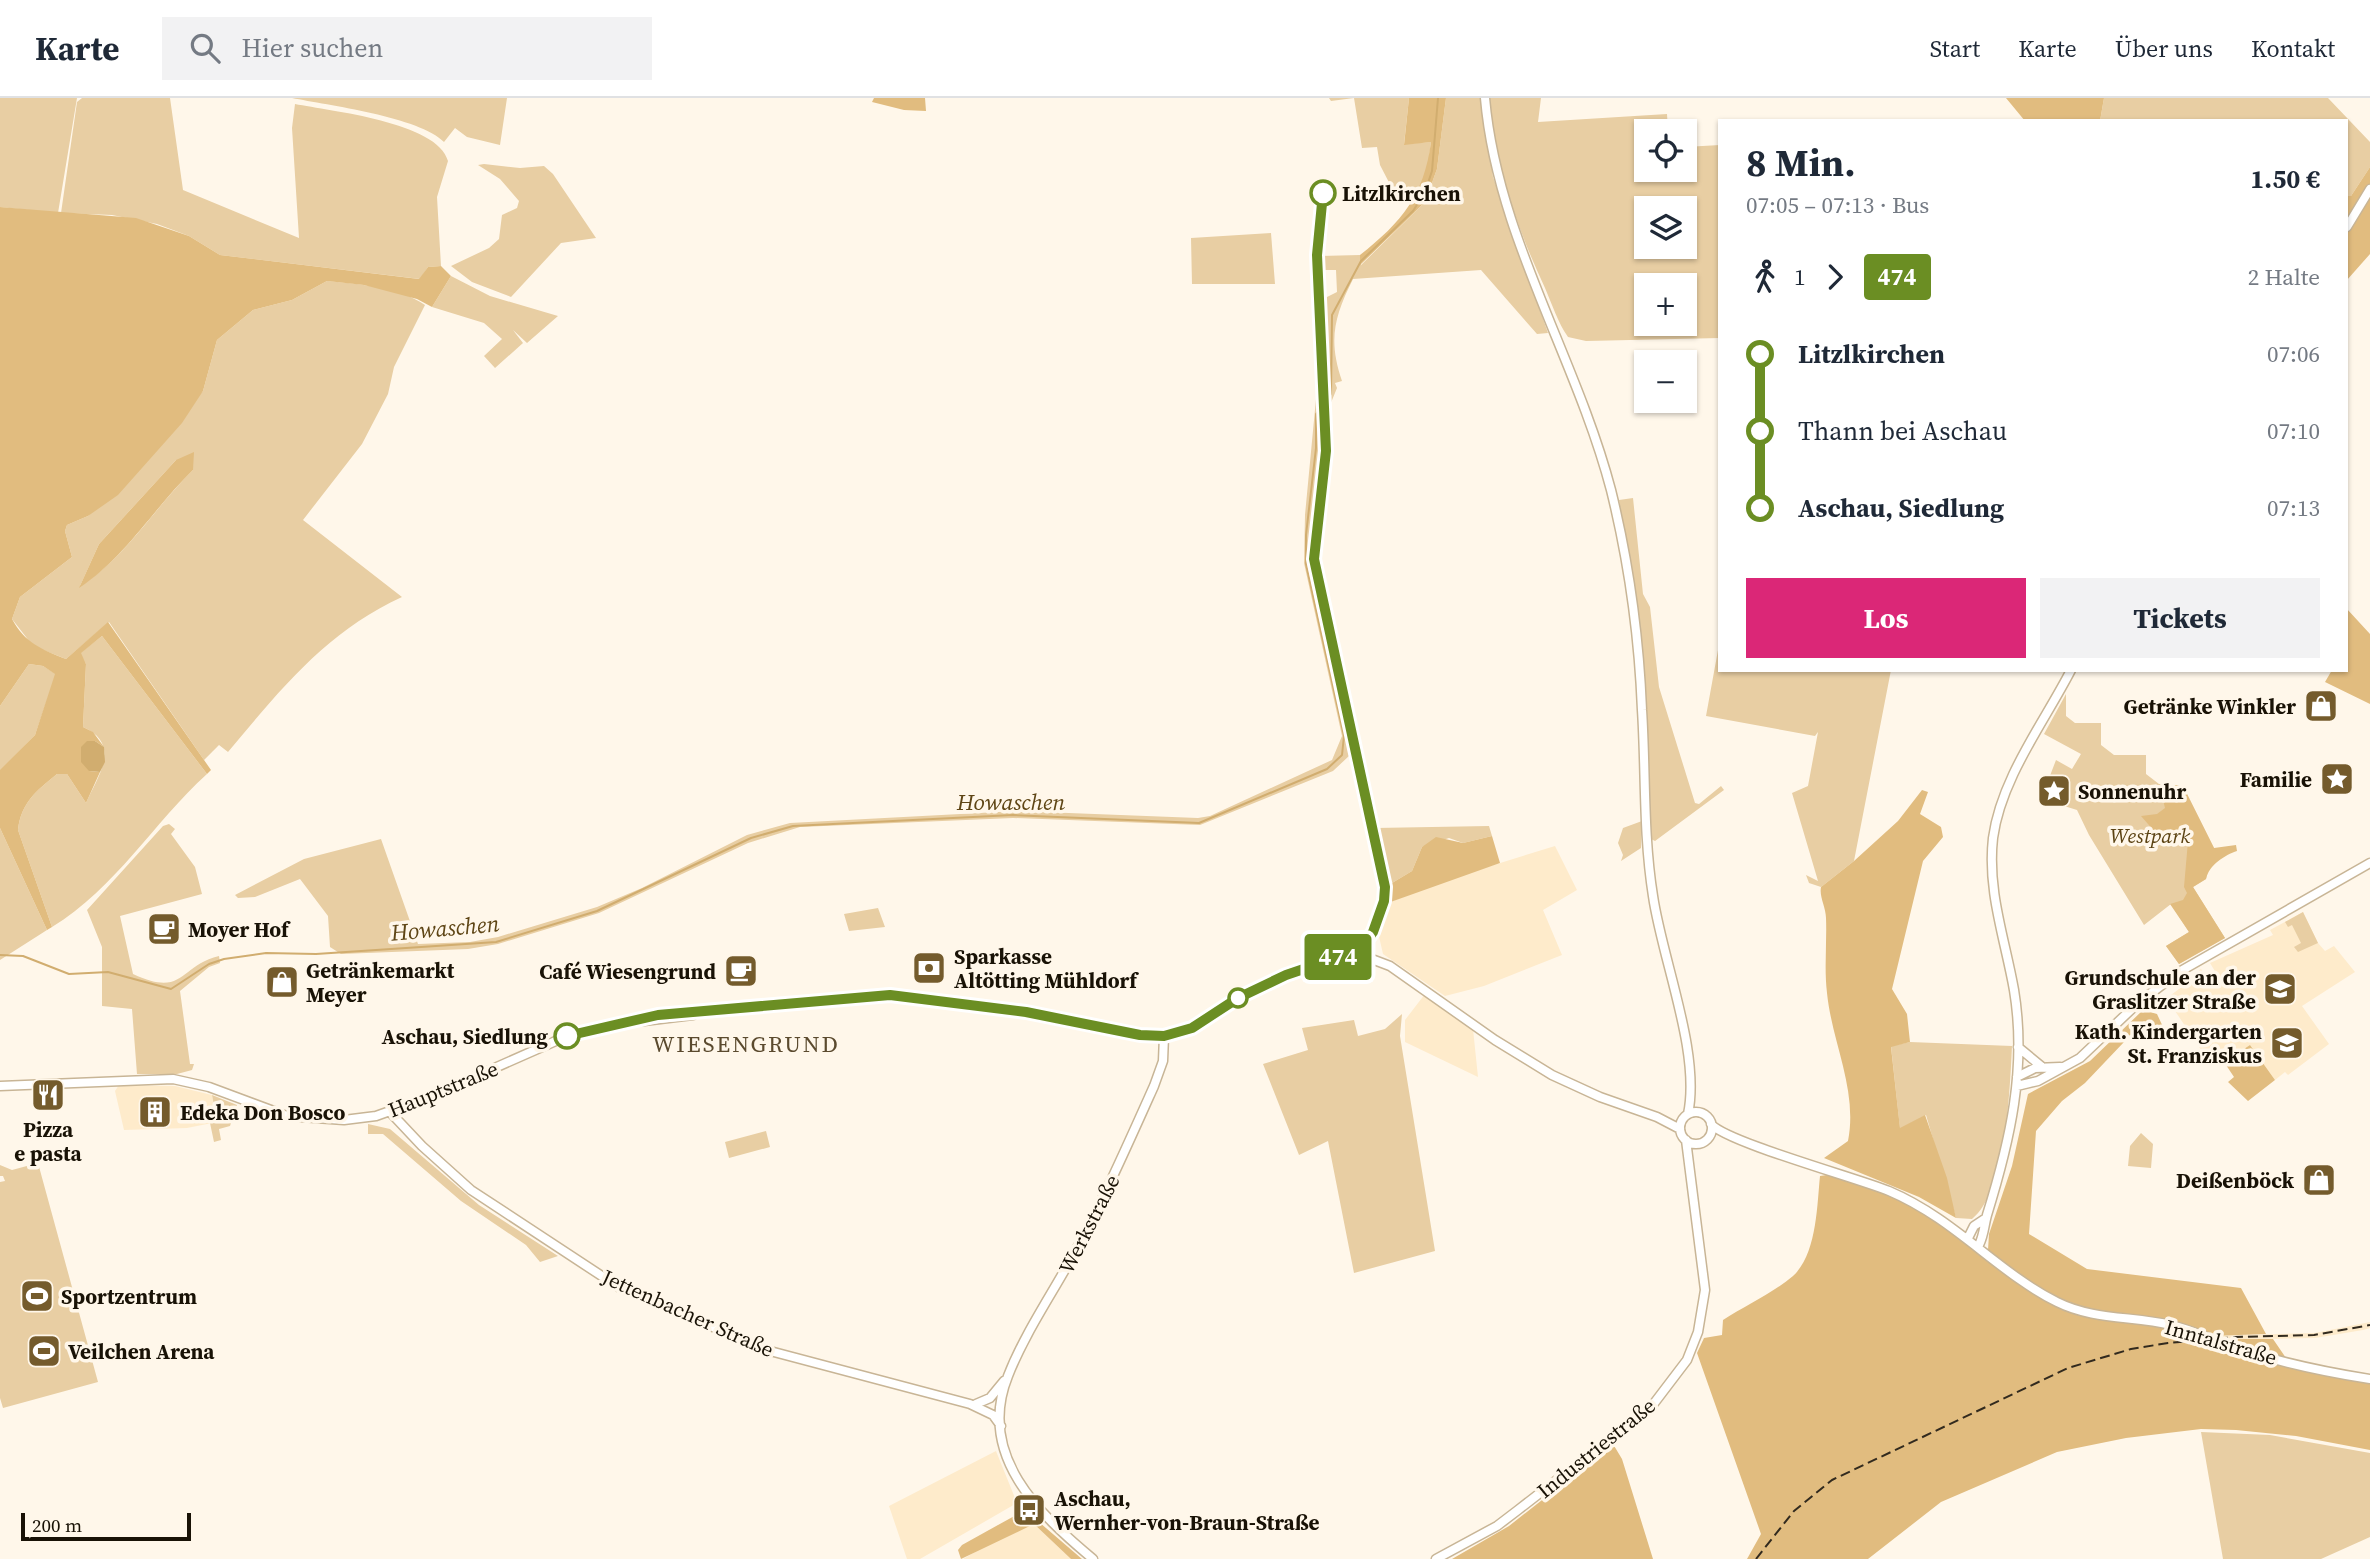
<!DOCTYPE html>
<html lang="de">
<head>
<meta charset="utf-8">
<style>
	body { margin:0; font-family:"Source Serif 4",serif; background:#f2f2f3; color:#1f2937; height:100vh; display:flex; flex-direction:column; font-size:26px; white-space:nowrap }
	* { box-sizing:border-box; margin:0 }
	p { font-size:23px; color:#747a83 }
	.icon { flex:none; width:38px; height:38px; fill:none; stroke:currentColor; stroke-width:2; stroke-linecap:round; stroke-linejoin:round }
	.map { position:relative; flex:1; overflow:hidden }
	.details { position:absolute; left:1718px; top:21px; width:630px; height:553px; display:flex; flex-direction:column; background:#fff; border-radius:0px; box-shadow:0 2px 5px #0004 }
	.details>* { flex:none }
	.badge { padding:0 14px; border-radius:5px; font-size:24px; line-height:46px }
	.buttons { position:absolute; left:1634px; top:21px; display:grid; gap:14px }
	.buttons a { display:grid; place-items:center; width:63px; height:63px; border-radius:0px; background:#fff; box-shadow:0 2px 5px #0004; font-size:35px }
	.scale { position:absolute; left:21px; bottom:18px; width:170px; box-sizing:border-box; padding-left:7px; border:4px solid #191206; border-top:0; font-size:19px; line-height:24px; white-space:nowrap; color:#191206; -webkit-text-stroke:5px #fff7ea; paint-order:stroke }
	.map>.badge { position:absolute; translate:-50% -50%; box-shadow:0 0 0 4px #fff }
	.legs { display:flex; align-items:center; gap:10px; height:77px; padding:0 28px; font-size:23px }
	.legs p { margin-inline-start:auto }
	.headline { display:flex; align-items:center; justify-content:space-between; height:119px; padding:0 28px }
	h1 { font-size:38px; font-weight:700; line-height:52px }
	.button { display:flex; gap:14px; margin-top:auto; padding:14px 28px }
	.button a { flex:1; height:80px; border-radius:0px; background:#db2777; color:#fff; font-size:28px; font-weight:700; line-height:80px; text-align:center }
	.button a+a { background:#f2f2f3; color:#1f2937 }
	ul { padding:0 28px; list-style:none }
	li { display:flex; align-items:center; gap:24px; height:77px; font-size:26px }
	li i { display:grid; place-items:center; width:10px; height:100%; margin:0 9px; background:currentColor }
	li i::after { content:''; width:18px; height:18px; margin:-9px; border:5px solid; border-radius:50%; background:#fff }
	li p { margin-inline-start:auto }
	li:first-child i { background:linear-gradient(#0000 50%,currentColor 0) }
	li:last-child i { background:linear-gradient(currentColor 50%,#0000 0) }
	header { display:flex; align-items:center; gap:42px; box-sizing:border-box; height:98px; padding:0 35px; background:#fff; border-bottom:2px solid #e0e1e3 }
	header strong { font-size:33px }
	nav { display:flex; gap:38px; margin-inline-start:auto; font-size:24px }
	.search { width:490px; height:63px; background:#f2f2f3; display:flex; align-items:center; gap:18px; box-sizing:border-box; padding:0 24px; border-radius:0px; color:#747a83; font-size:26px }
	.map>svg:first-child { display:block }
	.built { fill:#feebcb }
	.green { fill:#e8cea3; fill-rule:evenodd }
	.forest { fill:#e1bc7f }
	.water { fill:#d1ad6f }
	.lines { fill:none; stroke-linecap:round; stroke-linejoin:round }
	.stream { stroke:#d1ad6f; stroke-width:2 }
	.secondary-casing { stroke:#c8b596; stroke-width:11 }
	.secondary { stroke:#fff; stroke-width:8 }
	.rail { stroke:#322a1e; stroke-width:2; stroke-dasharray:10 5; stroke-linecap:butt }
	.line-1-casing { stroke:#fff; stroke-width:16 }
	.line-1 { stroke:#6b8e23; stroke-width:10 }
	.stop-1-dot { fill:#fff; stroke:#6b8e23; stroke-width:3.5 }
	.labels { text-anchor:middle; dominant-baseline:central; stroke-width:7; stroke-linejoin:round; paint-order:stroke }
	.stop-label { font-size:21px; font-weight:bold; fill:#191206; stroke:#fff7ea; text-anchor:start }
	.poi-label { font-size:21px; font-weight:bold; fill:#191206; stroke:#fff7ea; text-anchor:start }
	.park-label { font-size:21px; font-style:italic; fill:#5b4212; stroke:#fff7ea }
	.street-label { font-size:21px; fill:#191206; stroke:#fff7ea }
	.water-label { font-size:23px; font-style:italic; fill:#5e4515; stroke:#fff7ea }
	.neighbourhood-label { font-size:23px; letter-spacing:2px; fill:#5b4a2e; stroke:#fff7ea }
</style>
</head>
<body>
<header>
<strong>Karte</strong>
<div class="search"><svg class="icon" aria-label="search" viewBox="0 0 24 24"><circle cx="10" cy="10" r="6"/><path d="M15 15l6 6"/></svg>Hier suchen</div>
<nav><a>Start</a><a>Karte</a><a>Über uns</a><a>Kontakt</a></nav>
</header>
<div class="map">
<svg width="2370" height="1461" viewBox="0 0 2370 1461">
	<rect width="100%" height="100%" fill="#fff7ea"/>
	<path class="built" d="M1555,748L1577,792L1543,812L1562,857L1484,888L1445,898L1383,856L1378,834L1385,806L1455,779Z
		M2303,814L2318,845L2325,853L2334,848L2355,874L2302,908L2329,946L2288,977L2285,974L2275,982L2250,947L2224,964L2222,961L2212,968L2171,907V897L2183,888H2189L2186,882L2201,871L2207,880L2216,875L2210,865L2273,837L2270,832Z
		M1425,896L1473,931L1478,979L1405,944V922Z
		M119,987L175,988L212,997L217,1024L187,1030L124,1032L115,993Z
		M2370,1224V1230L2363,1232L2315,1240L2220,1242L2212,1238L2315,1235Z
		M996,1353L1017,1405L920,1461H907L889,1408Z
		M1034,1426L1071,1461H963L987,1447Z"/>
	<path class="green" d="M0,0H77L58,115L0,109Z
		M82,0H170L183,92L299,140L292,30L295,6C330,13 438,24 448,63L437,99L441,168L428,169L420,181L220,157L189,138L157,126L112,117L61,115L77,4Z
		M292,0H507L500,47L467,39L455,30L444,44C420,19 327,7 292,0Z
		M1329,0H1409L1404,46L1431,44L1428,69L1417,98H1396L1380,67L1377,49L1362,50L1354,0L1331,3Z
		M1446,0H1481L1493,79L1548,235L1537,236L1481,172L1353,181C1334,219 1328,242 1342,283L1335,285L1337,290L1328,312L1323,201L1337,194L1336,172H1320V158L1360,157L1361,167L1425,104L1437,71Z
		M1489,0H1541L1538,24L1667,16L1668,33H1647V72H1685V49L1720,47V240L1586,243L1568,239C1558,225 1552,206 1545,190C1517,130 1495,67 1489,0ZM1647,110H1685V149H1647ZM1647,187H1685V226H1647Z
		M2104,0H2328L2370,44V69L2351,98H2347V23H2100Z
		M484,66L520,70L544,68L553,76L596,140L561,145L511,199L472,184L451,168L489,150L499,141L502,117L517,110L519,103L500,81L478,67Z
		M1271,135L1275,186H1192L1191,140Z
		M451,178L490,198L558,218L527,245L513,232L523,245L495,270L484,258L502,241L484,225L432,209Z
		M327,183C359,186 399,189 425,207L394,269L388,296L362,346L303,422L402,499C327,533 280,592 228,654L219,647L204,662L109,524L66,561L33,548L12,521L20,499L72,459L65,433L67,427L88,418L203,293L217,242L253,212L292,202ZM176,362L193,372C153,411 127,459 80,488L99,446Z
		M1316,301L1322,306L1323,353L1311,465L1353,658H1349L1333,673L1200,727L1013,720L800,729L748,745L599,815L498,846L468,851L341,856L330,849L328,818L300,781L255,799L238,800L235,797L304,761L381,741L418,846L470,844L498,839L597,809L642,790L747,737L790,725L1017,713L1198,720L1210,718L1332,662L1342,638L1304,465L1305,417Z
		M1633,400L1643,496L1650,509L1659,589L1695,705L1699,706L1721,688L1724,692L1655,743L1649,740L1644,568L1619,402Z
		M102,538L207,676C153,725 116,790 52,829L18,732C21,705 36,693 57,676H67L86,705C98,678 122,646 83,629L86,566L80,555Z
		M1720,541V572H1891L1854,763L1821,789L1809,785L1806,777L1818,783L1792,695L1808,688L1818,634L1815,638L1706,618Z
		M29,566L43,568L56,576L35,637L0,673V608Z
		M2066,596V618L2075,625H2101V647L2114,657H2146V676L2159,686L2183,688L2214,750L2206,781L2193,789L2225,840L2179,866L2166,848L2189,834L2171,806L2144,827L2089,737L2077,712L2048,703L2043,696L2056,662L2072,671L2081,656L2044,636Z
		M1642,723L1641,750L1621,763L1623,757L1618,745L1623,730Z
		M169,726L175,731L171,736L195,769L202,796L120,818L133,876C185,900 178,868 219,858L220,865L209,869L180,893L190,966H194L192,972L177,976H137L132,911L102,908V849L87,812L163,728Z
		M1489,728L1492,738L1463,745L1449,740L1422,749L1412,773L1387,788L1375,730Z
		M0,730L47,832L0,862Z
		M878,810L885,829L849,833L844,816Z
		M2303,814L2318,845L2298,854L2294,849L2301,845L2292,827L2288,829L2285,824Z
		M1402,916L1400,938L1435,1153L1354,1175L1328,1043L1299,1057L1263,966L1308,952L1302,930L1354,922L1358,938L1385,931Z
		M1910,944L2012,948C2010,990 2006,1095 1972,1121L1956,1120L1926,1017L1900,1031L1891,948Z
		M212,997L237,1007L230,1028L219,1031L221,1042L214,1044L210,1025L217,1023Z
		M368,1026L390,1031L479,1107L558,1158L540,1164L526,1147L461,1103L383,1036H368Z
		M766,1033L770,1049L729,1060L725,1044Z
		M2141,1035L2153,1046L2151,1070L2128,1068L2130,1048Z
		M38,1065L98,1284L3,1310L0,1300V1084L5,1083L3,1078H0V1067L12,1072Z
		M2201,1334L2270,1337L2370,1355V1439L2321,1461H2223Z"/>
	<path class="forest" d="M874,0H925L926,13L904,12L872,4Z
		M1409,0H1446L1437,71L1425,104L1360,167V157C1402,124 1424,97 1431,44L1404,47Z
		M2006,0H2104L2100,23H2025Z
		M2370,69V156L2347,182V98H2351Z
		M0,109L136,120L189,138L220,157L419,181L428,169L441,168L451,178L432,209L417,201L364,187L327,183L292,202L253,212L217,242L203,293L182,325L118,397L88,418L67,427L65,433L72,459L20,499L12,521C25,545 41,551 66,561L108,524L211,672L207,676L102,538L81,555L86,566L83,629L93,634L104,649L95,643L89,673L100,674L86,705L67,676H57C36,693 21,705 18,732L52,829L47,832L0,730V672L35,637L55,576L43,568L29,566L0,608Z
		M194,354L193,372C153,411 126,459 79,490L99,446L176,362Z
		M2347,511L2370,536V606L2325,584L2332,572H2347Z
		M2159,686L2183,688L2214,750L2236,747L2237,753C2225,757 2209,767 2206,781L2193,789L2225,840L2179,866L2166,848L2189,834L2170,806L2183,802L2187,795L2184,789L2188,743H2182C2172,736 2169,728 2155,734L2141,718L2157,716L2165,710Z
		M1922,692L1928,694L1920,716L1941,729L1943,739L1923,763L1892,891L1907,916L1910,944L1891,949L1900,1030L1925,1017L1947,1080L1956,1120L1919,1099L1824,1060L1848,1043C1858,992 1832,945 1827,895C1824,870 1827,845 1826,820C1826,809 1819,799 1821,789L1854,763L1898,723Z
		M1492,738L1500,765L1385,806L1387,788L1412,773L1422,749L1436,739L1463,745Z
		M2143,912L2157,916L2164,931L2160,937L2144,923L2085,985L2062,1003L2036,1033L2029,1136L2087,1171L2241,1190L2266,1236L2212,1238L2080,1211L2041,1193L1988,1152L1989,1136L2012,1068L2028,996L2090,963Z
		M2250,947L2275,982L2248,1003L2228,984L2234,979L2224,964Z
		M1834,1076L1913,1107L2048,1202L2162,1228L2370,1284V1352L2296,1338L2236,1332L2201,1331L2126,1340L2057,1354L1941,1404L1868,1461H1747L1761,1436L1697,1255L1704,1240L1722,1237L1723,1222C1745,1208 1773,1195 1793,1178C1817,1156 1817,1107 1820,1078Z
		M2236,1241H2273L2286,1260L2237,1248Z
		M1613,1346L1622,1361L1653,1461H1452L1509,1428Z
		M1025,1412L1082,1461H1071L1034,1426L961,1461L958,1452L962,1447Z"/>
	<path class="water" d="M87,643H95L104,649L105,664L100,674L89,673L81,664V649Z"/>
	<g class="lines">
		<path class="stream" d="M0,857L23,858L69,876L108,874L171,891L209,866L224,861L266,855L316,856L496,844L597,813L751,740L793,728L1013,717L1199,725L1327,671L1342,657L1344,638L1306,466V437L1316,350V316L1331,296L1332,217L1361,163L1413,113L1425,94L1432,73L1438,0"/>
		<defs>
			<path id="secondary" d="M1485,0C1497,138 1576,259 1611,392C1629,465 1639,538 1642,612C1646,674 1643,736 1653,798C1662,861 1701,955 1688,1016
				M2347,129L2370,91
				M644,923L693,917
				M2018,949L2041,968
				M2017,979L2035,970L2060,969
				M0,988L173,981L209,989L287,1018L344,1022L376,1018L429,999L567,938L658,917L890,897L1026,914L1140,937L1164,938L1192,930L1238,900L1286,877L1336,860L1361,857L1390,868L1495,942L1552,977L1600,999L1657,1019L1680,1031
				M2017,988L2038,983L2080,960L2138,905L2179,874L2370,765
				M390,1014L422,1048L471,1092L620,1190L770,1253L970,1306L993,1317L1001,1328
				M1680 1030a16 16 0 1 1 32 0a16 16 0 1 1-32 0Z
				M1711,1026C1726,1044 1857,1080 1889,1093C1955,1121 1997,1174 2057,1204C2093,1222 2132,1218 2171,1227C2193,1232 2213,1243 2236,1250C2279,1264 2325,1274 2370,1281
				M1968,1140L1974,1128L1986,1120
				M1979,1147C1984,1137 1984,1128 1987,1117C2010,1043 2027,970 2014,892C2005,841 1987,793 1993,740C2001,680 2045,623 2071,572
				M976,1306L990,1300L1004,1283
				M1093,1461C1039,1416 976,1357 1008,1278C1024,1237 1050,1199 1071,1161C1102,1105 1128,1046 1154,988L1163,963L1164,938
				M1436,1461L1497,1428L1518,1412L1652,1308L1687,1262L1698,1234L1705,1192L1686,1042"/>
		</defs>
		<use href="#secondary" class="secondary-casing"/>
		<use href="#secondary" class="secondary"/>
		<path class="rail" d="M1756,1461L1794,1413L1832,1382L2068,1270L2131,1251L2168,1245L2235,1239L2314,1237L2370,1227"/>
	</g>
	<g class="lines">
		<defs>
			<path id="line-1" d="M567,938L658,917L890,897L1026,914L1140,937L1164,938L1192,930L1238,900L1286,877L1336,860L1356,857L1373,834L1384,803L1385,789L1314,461L1326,353L1317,157L1323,95"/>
		</defs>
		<use href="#line-1" class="line-1-casing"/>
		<use href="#line-1" class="line-1"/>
	</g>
	<defs>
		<symbol id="shop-square" viewBox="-11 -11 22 22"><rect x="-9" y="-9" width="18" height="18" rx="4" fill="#745b2c" stroke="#fff7ea"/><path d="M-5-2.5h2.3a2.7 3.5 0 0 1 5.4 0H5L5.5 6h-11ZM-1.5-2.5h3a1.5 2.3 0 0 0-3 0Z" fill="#fff"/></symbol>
		<symbol id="sight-square" viewBox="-11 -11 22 22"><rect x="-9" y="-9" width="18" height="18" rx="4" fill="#745b2c" stroke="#fff7ea"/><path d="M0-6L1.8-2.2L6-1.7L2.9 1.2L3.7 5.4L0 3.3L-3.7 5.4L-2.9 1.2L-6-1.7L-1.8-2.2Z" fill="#fff"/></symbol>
		<symbol id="cafe-square" viewBox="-11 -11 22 22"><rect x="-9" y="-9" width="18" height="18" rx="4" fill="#745b2c" stroke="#fff7ea"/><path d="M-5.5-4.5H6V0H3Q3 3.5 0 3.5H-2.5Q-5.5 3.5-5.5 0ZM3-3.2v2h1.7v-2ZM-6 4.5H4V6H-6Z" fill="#fff"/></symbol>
		<symbol id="bank-square" viewBox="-11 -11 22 22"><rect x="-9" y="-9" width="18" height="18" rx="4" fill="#745b2c" stroke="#fff7ea"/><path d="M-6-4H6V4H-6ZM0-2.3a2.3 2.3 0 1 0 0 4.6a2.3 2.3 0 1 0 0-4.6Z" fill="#fff"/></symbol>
		<symbol id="school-square" viewBox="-11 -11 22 22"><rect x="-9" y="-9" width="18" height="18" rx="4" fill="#745b2c" stroke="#fff7ea"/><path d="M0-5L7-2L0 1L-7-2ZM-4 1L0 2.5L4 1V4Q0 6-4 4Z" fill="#fff"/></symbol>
		<symbol id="restaurant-square" viewBox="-11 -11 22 22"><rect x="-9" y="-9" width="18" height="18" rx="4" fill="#745b2c" stroke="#fff7ea"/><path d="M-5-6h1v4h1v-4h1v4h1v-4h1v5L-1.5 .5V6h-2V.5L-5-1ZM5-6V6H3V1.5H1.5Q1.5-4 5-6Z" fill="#fff"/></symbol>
		<symbol id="building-square" viewBox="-11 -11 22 22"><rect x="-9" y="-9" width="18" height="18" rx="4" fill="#745b2c" stroke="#fff7ea"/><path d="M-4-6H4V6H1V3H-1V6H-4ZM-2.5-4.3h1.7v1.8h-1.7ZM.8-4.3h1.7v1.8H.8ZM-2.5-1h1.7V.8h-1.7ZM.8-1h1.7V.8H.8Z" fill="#fff"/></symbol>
		<symbol id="stadium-square" viewBox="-11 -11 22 22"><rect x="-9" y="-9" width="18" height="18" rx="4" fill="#745b2c" stroke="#fff7ea"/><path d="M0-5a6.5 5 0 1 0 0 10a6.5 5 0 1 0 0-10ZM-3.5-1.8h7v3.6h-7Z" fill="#fff"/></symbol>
		<symbol id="bus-square" viewBox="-11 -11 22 22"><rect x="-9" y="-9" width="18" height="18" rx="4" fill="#745b2c" stroke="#fff7ea"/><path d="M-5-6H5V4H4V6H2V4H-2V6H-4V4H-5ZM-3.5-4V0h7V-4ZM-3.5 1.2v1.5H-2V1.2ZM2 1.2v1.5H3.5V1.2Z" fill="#fff"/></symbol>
	</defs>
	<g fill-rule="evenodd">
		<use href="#shop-square" x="2302" y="589" width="38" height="38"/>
		<use href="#sight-square" x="2318" y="662" width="38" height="38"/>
		<use href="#sight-square" x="2035" y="674" width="38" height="38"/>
		<use href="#cafe-square" x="145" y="812" width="38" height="38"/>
		<use href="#bank-square" x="910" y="851" width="38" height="38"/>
		<use href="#cafe-square" x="722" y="854" width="38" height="38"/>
		<use href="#shop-square" x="263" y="865" width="38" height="38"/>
		<use href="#school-square" x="2261" y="872" width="38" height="38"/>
		<use href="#school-square" x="2268" y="926" width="38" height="38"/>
		<use href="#restaurant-square" x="29" y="978" width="38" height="38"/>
		<use href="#building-square" x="136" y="995" width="38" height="38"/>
		<use href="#shop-square" x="2300" y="1063" width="38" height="38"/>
		<use href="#stadium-square" x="18" y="1179" width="38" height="38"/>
		<use href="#stadium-square" x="25" y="1234" width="38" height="38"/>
		<use href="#bus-square" x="1010" y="1393" width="38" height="38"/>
	</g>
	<g class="stop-1-dot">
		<circle cx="1323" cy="95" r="12"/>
		<circle cx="1238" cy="900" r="9"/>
		<circle cx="567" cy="938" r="12"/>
	</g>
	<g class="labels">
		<g class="stop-label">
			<text x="1342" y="95">Litzlkirchen</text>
			<text x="548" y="938" text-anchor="end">Aschau, Siedlung</text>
		</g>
		<g class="poi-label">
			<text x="2296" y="608" text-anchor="end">Getränke Winkler</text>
			<text x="2312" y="681" text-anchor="end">Familie</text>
			<text x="2078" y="693">Sonnenuhr</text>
			<text x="188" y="831">Moyer Hof</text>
			<text x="954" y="858">Sparkasse<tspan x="954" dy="24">Altötting Mühldorf</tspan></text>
			<text x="306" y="872">Getränkemarkt<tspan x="306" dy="24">Meyer</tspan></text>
			<text x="716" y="873" text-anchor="end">Café Wiesengrund</text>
			<text x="2256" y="879" text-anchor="end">Grundschule an der<tspan x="2256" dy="24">Graslitzer Straße</tspan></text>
			<text x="2262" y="933" text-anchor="end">Kath. Kindergarten<tspan x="2262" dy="24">St. Franziskus</tspan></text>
			<text x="180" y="1014">Edeka Don Bosco</text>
			<text x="48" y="1031" text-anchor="middle">Pizza<tspan x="48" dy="24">e pasta</tspan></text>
			<text x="2294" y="1082" text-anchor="end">Deißenböck</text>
			<text x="61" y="1198">Sportzentrum</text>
			<text x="68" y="1253">Veilchen Arena</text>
			<text x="1054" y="1400">Aschau,<tspan x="1054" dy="24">Wernher-von-Braun-Straße</tspan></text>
		</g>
		<g class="park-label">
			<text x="2150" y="737">Westpark</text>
		</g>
		<g class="street-label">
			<text transform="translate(443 991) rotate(-22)">Hauptstraße</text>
			<text transform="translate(1089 1126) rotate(-63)">Werkstraße</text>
			<text transform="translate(688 1215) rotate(24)">Jettenbacher Straße</text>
			<text transform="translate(2221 1244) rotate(16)">Inntalstraße</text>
			<text transform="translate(1596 1350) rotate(-39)">Industriestraße</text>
		</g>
		<g class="water-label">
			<text x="1011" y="704">Howaschen</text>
			<text transform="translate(445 830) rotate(-5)">Howaschen</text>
		</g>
		<g class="neighbourhood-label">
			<text x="746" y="946">WIESENGRUND</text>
		</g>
	</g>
</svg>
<div class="buttons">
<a><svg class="icon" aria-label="locate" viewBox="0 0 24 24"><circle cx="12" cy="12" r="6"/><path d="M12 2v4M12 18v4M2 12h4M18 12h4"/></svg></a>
<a><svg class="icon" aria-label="layers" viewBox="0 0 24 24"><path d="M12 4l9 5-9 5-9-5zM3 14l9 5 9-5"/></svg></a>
<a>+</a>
<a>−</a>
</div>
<div class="scale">200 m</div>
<b class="badge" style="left:1338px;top:859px;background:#6b8e23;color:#fff">474</b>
<section class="details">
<div class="headline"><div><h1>8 Min.</h1><p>07:05 – 07:13 · Bus</p></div><b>1.50 €</b></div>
<div class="legs"><svg class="icon" aria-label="walk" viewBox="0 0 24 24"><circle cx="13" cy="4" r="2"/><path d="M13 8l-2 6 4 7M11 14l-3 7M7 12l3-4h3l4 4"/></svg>1<svg class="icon" aria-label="forward" viewBox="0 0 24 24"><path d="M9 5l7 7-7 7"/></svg><b class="badge" style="background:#6b8e23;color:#fff">474</b><p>2 Halte</p></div>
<ul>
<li><i style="color:#6b8e23"></i><b>Litzlkirchen</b><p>07:06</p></li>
<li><i style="color:#6b8e23"></i><span>Thann bei Aschau</span><p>07:10</p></li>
<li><i style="color:#6b8e23"></i><b>Aschau, Siedlung</b><p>07:13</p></li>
</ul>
<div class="button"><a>Los</a><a>Tickets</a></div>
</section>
</div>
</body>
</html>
